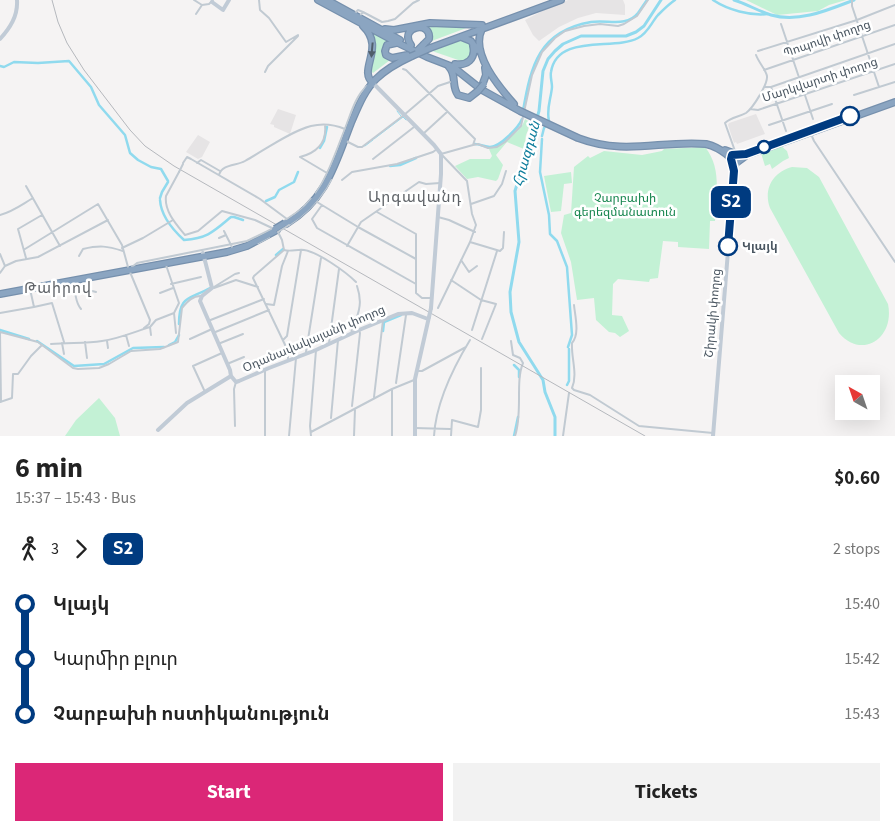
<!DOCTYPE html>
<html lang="en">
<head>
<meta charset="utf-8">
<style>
	body { margin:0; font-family:"Source Sans 3","Noto Sans Armenian",sans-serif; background:#f2f2f2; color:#222; height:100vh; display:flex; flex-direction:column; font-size:19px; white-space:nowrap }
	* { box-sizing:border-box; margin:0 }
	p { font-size:16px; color:#767676 }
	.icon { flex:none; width:28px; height:28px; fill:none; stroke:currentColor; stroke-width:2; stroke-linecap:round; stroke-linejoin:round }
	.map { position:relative; height:436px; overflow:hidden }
	.sheet { display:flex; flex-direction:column; background:#fff; flex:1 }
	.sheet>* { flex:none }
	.badge { padding:0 10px; border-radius:8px; font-size:18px; line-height:32px }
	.needle { width:32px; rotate:320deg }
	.tools { position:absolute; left:835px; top:375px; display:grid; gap:10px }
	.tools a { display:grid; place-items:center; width:45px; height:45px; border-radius:0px; background:#fff; box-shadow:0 5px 20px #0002; font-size:25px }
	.map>.badge { position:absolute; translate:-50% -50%; box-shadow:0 0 0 2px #fff }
	.legs { display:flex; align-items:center; gap:8px; height:55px; padding:0 15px; font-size:16px }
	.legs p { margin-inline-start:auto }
	.summary { display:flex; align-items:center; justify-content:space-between; height:85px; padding:0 15px }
	h1 { font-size:28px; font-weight:700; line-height:38px }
	.button { display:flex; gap:10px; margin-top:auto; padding:10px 15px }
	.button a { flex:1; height:58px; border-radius:0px; background:#db2777; color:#fff; font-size:20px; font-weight:700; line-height:58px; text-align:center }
	.button a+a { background:#f2f2f2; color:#222 }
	ul { padding:0 15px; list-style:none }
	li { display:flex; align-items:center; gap:18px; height:55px; font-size:19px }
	li i { display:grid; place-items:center; width:8px; height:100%; margin:0 6px; background:currentColor }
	li i::after { content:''; width:12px; height:12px; margin:-6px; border:4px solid; border-radius:50%; background:#fff }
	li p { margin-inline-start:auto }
	li:first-child i { background:linear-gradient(#0000 50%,currentColor 0) }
	li:last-child i { background:linear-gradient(currentColor 50%,#0000 0) }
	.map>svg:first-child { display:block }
	.education { fill:#e6e4e5 }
	.green { fill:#c3f1d5 }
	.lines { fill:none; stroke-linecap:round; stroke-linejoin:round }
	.stream { stroke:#90daee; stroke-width:1 }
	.canal { stroke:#90daee; stroke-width:2.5 }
	.river { stroke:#90daee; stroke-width:3 }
	.highway-casing { stroke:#7690ad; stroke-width:8 }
	.street { stroke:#c1cad2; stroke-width:2 }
	.secondary { stroke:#c1cbd6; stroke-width:4 }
	.highway { stroke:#8ba5c1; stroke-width:5.5 }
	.rail { stroke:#b5b8bd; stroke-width:1 }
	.highway-bridge-casing { stroke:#7690ad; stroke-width:8; stroke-linecap:butt }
	.street-bridge { stroke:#c1cad2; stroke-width:2 }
	.secondary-bridge { stroke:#c1cbd6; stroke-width:4 }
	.highway-bridge { stroke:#8ba5c1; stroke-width:5.5 }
	.oneway { fill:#505e6b }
	.line-1-casing { stroke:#fff; stroke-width:11 }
	.line-1 { stroke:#003b80; stroke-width:8 }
	.stop-1-dot { fill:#fff; stroke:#003b80; stroke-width:2.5 }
	.labels { text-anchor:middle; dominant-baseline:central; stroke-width:5; stroke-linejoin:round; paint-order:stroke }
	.street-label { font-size:12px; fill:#4a5661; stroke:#fff }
	.park-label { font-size:12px; fill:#17864f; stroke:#fff }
	.stop-label { font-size:12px; font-weight:bold; fill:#4a5661; stroke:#fff; text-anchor:start }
	.water-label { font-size:14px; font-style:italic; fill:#0c7c9b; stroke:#fff }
	.quarter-label { font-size:15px; letter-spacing:1px; fill:#5f6368; stroke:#fff }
</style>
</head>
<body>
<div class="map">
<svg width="895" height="436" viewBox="0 0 895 436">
	<rect width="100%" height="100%" fill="#f5f3f3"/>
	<path class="education" d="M568,0H623L625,5V15L596,13L578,18L559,27L539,41L533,35L525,20L548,8Z
		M278,109L296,115L290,134L274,127V125L270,124Z
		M756,114L765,134L737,144L736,142L734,143L728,125L729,123Z
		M198,135L210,142L202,157L198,159L186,152Z"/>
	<path class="green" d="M746,0H846L829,5L818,11L777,15Z
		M430,24L468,27H469L429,42L432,38C432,30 428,27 420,27Z
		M370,31L391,41L384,47L390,60L373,73L370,70C375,55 378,45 370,31Z
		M459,41L467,42L472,47L471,57L464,62L432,51Z
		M525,119L531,123L526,135L524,149L507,142L496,155L503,165L498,179L496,181L478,177L467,179L455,166L470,159H490L492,156L489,149C503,141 520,135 525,119Z
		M780,145L787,151L789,158L783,161L772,169L770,164L765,166L761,153Z
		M705,147C722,168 716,194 715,221H710L709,249L678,247V242L663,241L658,278L650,279L649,282L618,279L613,284L612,315L622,316L629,331L620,337L615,333L609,332L596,320L594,298L577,300L571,262L561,233L564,215L571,213L574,167L588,156L590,158L604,151L642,155L662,151L664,149Z
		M792,167L807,168L819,177L888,304C895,338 862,360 839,333L770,208C763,189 773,172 792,167Z
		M571,172L572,183L564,184L561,211L551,212L544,176Z
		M99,398L115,418L120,436H65L76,420Z"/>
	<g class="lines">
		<path class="stream" d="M397,111L401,116
			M374,139L403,117L406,120
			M365,146L373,140"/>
		<path class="canal" d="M713,0C728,10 750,16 768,14
			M0,66L4,67L14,62L38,63L69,61L91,87L99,105L125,135L130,153L138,160L151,167L161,169L168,181
			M523,111C531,65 539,31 591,22C607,19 626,28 638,13C641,9 644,4 647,0
			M542,136L544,128L549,121C546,109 551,99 552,87C552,82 550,77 551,72C557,33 614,51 638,38C648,33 651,23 658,15C663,10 669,4 675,0
			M542,139L540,172L549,215L550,234L557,241L567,267L572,335L568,347
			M475,144C480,144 485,147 490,147C500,147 519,127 522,119
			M320,148L324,141L327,127
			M390,166L400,165L416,158
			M160,198L162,192L168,182
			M160,200C161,216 173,230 184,240C208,238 213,232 231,217H234L243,220
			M266,201L275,197L279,190L294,182L298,172
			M276,255L283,249
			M179,324C179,295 189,300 210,288
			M0,330L29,339
			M383,331L384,322L401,315
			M37,341L74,366L104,364L133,348L164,347
			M169,345L175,342L179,335
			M514,365L519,370V377
			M567,385L569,381V349
			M514,436L518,417"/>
		<path class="river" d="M734,0C747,4 758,11 771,15C799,23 828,10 854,0
			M555,436V417L545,392L543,380L519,342L511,312L510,292L519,242L515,191L539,111L543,71L548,59L555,51L563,44L581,36H626L636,32L644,26L661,0"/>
		<defs>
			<path id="highway" d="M318,0L398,43L427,57L453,67L482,90L520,111
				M327,0L400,40
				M363,26C386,48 357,70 373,83
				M385,29L394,30L430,23L482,25
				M482,29C470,53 499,87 514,104
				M461,37L471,41L477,50
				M396,43L387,45L385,51L386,55L392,58L407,55
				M411,45C398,26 432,20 429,39L424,44
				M430,48L561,0
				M455,64C467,66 476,59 473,46
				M449,67C457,75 451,86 458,95L469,98L478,91
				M483,83L486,75L485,68
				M578,138C626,156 660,140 706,144C714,146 720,149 726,154C731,158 731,161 736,163L747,155L895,102
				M725,150L739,155L747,153
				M286,224C327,199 335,164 351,123C358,107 364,91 376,79C386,69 399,62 412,56
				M0,294L227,252L247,246L277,230"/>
		</defs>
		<use href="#highway" class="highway-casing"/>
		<path class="street" d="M194,0L202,5L209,4L213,0
			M259,0L260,10L269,18L286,42L298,35V36
			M852,0V6L879,87
			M355,13L358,10L363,12
			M196,14L202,5
			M359,17L363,12L382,22L388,21L395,19L413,3L419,0
			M781,24L813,119
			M758,51L857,20L895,5
			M403,69L406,70L475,139L473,145
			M764,70L895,25
			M265,72L268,66L298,36
			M765,87H771L895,44
			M771,87L786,131
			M854,95L895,82
			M750,109L758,110L895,64
			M769,125L832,104
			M423,134L447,112
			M811,134L814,141L895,262
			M346,141L358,147H362L404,115L438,86L450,82
			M735,151L725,123C731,117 739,117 746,113C753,108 768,84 767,76C766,70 759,63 756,55
			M441,154L473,145L478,144L488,148L497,147L505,142L521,126L532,75L542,52L555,38L565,31L584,26L600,24L618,26L624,24L637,16L648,0
			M300,157C316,153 327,143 325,125
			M300,157L327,173
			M373,159L414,127
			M183,163L187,157L191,159L260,199L287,219
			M197,163L201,160L220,171
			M179,172L166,196C164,211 176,224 185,235L198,231L222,211L255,220L272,228
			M219,175C222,164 236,166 245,161C263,151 291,131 311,126C323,123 333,124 345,129
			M342,180L352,172L397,164L433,152L437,149
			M26,186L60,246
			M316,193C329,173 337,149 346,126C351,113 356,95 367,86
			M317,202L358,227L416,259V293L422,298H431
			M471,204L494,196L502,184L506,171
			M322,205L312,219L317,228L416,284
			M377,212L416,234V259
			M0,215C14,211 21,205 33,198
			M438,217L449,220L475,232
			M284,221L303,208L311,199
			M289,225C307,213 320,200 331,180
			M224,231L232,247
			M278,232L282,240L284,250
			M219,238L226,235
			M470,242L500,251L503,248L504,232
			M258,243L269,237
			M347,246L361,222L419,182L426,184L440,183
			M122,248L143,238L173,220
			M25,249L98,204L122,245L128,267
			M284,250L254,276L253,278L288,351V361
			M284,250C291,252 297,249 304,250C318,252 346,272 356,282
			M0,254L5,266
			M79,256L83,249C100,245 107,246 123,251
			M26,258L18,229L42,215
			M461,260L469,272L477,266
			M166,265L179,303L174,313L176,333
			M132,267L137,263L247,241L272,229
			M130,272L150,320L149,324L144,328
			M0,273L5,266L16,261L38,257L108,220
			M451,280L481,300L496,304L482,339
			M71,283C77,291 74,301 81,309
			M171,284L201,277
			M73,286L96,292
			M214,287L235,274L239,273
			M214,288L236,280L258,287
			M160,293L173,288
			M266,304L274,305L282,266L288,251
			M574,305C575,316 580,334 572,343C571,358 578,374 572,388L574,390L590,395L639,426L713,433
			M34,307L52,303L64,342
			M438,308L470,242L476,225L472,214L467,181L442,155
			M0,313L34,307L30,289
			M208,321L264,299
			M150,327L156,320L174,313
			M150,327L151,335
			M472,330L497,251
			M0,332L38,342L73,368L78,369L99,368L109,364L131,351L160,349L178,342L182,308C187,302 193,295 202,296
			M0,332L1,402
			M213,333L269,310
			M352,334C350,327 354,324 356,319C361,307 361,298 357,286
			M126,335L129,346
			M190,339L212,329
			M283,340L287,336L301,250
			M107,341L108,348
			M511,341L513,355L520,358L523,363C515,382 523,413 515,436
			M85,342L87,358
			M62,343L64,354
			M329,343L339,269
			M51,344C68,342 85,344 102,341C118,339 134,332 150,327
			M218,344L243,334
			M306,352L321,258
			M227,364L244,357
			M265,370V436
			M417,371H422L466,347
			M396,383L406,315
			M205,392L193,366L222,353
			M374,397L383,320
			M0,402L12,398L13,374H18L31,356L42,345
			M352,406L360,333L359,330
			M331,418L338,340
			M235,426L234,389L236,382
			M415,428L450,429
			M311,432L392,389L414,380
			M289,436L296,358
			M311,436L310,426L316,350
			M354,436L355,409
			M392,436V389
			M434,436C436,402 453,368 470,340
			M451,436L452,420L478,427L481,410V368
			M563,436L569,393"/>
		<path class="secondary" d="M212,2L223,10L229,0
			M0,39C10,28 18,16 17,0
			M373,83L434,145L441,154V174L431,308
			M203,253L212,288L202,296L200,301L230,370L231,376
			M231,376L236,382L239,381L269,368L316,350L359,330L398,314L412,313L428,319
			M158,430L187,403L231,376
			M415,436V379L429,317
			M713,436L732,202L735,171L738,162"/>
		<use href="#highway" class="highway"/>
		<path class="rail" d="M52,0L58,22L67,43L84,70L130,130L145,146L174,166L645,436"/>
		<defs>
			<path id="highway-bridge" d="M418,50L424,44
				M412,56L430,48
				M478,91L484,84
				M520,111L578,138
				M275,229L285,223"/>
		</defs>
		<use href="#highway-bridge" class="highway-bridge-casing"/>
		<path class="street-bridge" d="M179,172L183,164
			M278,232L289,225"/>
		<path class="secondary-bridge" d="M429,317L431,308"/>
		<use href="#highway-bridge" class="highway-bridge"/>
	</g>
	<defs><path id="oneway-solid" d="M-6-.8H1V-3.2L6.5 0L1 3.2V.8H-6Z" transform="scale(1.25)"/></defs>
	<use class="oneway" href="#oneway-solid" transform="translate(372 50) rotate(95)"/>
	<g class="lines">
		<defs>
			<path id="line-1" d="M728,246L734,171L731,159L732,155L746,154L850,116"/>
		</defs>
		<use href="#line-1" class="line-1-casing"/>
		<use href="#line-1" class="line-1"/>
	</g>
	<g class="stop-1-dot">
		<circle cx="850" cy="116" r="9"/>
		<circle cx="764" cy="147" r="6"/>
		<circle cx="728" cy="246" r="9"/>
	</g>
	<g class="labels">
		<g class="street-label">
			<text transform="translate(827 39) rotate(-19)">Պոպովի փողոց</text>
			<text transform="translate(820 80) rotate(-18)">Մարկվարտի փողոց</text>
			<text transform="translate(713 313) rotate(-85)">Շիրակի փողոց</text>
			<text transform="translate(314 339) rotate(-23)">Օդանավակայանի փողոց</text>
		</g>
		<g class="park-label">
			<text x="625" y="198">Չարբախի<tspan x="625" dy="14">գերեզմանատուն</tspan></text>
		</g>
		<g class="stop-label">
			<text x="742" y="246">Կլայկ</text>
		</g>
		<g class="water-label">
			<text transform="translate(527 154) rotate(-74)">Հրազդան</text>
		</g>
		<g class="quarter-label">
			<text x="415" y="197">Արգավանդ</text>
			<text x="58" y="288">Թաիրով</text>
		</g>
	</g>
</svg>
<div class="tools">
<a><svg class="needle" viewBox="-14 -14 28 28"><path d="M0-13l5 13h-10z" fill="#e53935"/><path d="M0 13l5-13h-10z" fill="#767676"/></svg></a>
</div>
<b class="badge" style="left:731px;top:202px;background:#003b80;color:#fff">Տ2</b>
</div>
<section class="sheet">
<div class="summary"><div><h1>6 min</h1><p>15:37 – 15:43 · Bus</p></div><b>$0.60</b></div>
<div class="legs"><svg class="icon" aria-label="walk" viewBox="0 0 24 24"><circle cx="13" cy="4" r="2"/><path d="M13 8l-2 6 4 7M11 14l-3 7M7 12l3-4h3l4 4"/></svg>3<svg class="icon" aria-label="forward" viewBox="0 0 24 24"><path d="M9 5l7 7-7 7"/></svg><b class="badge" style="background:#003b80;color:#fff">Տ2</b><p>2 stops</p></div>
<ul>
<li><i style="color:#003b80"></i><b>Կլայկ</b><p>15:40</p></li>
<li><i style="color:#003b80"></i><span>Կարմիր բլուր</span><p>15:42</p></li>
<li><i style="color:#003b80"></i><b>Չարբախի ոստիկանություն</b><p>15:43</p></li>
</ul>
<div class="button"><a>Start</a><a>Tickets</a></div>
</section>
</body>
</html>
